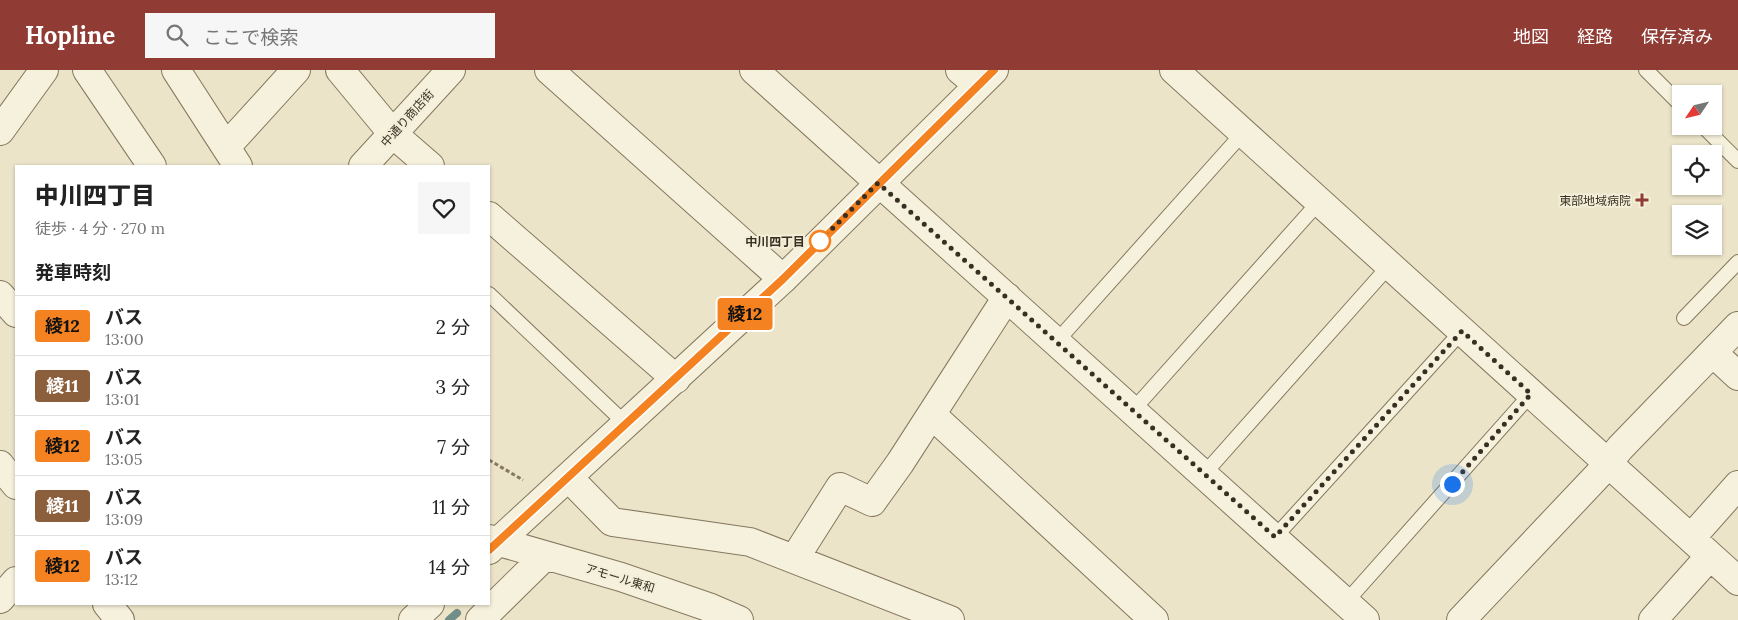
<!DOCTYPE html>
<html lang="ja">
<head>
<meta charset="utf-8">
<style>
	body { margin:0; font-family:Lora,"Noto Sans JP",serif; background:#f6f6f6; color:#222; height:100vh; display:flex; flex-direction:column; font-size:19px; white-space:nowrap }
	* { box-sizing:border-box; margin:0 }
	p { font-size:16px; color:#767676 }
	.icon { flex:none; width:28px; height:28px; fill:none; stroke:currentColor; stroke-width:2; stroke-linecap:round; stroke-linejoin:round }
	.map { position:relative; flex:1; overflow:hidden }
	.panel { position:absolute; left:15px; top:95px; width:475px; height:440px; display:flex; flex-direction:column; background:#fff; border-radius:0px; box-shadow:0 1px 4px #0004 }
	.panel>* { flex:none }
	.badge { padding:0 10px; border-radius:4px; font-size:18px; line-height:32px }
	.needle { width:32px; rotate:235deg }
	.fabs { position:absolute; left:1672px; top:15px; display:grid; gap:10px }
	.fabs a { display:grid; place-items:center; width:50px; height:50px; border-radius:0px; background:#fff; box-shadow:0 1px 4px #0004; font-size:25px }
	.you { position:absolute; width:25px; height:25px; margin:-12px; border:4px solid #fff; border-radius:50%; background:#1a73e8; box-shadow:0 0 0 8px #1a73e833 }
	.map>.badge { position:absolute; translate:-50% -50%; box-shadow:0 0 0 2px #fff }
	h2 { padding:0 20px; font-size:19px; line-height:45px }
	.round { display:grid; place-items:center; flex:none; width:52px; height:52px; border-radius:0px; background:#f6f6f6 }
	.head { display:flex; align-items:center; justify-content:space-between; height:85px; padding:0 20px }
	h1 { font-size:24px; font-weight:800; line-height:38px }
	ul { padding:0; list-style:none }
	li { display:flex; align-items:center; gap:15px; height:60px; padding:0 20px; border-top:1px solid #e0e0e0 }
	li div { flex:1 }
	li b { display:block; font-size:19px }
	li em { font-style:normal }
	li .badge { min-width:55px; font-weight:700; text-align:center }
	header { display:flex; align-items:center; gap:30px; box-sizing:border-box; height:70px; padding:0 25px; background:#903b34; color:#fff }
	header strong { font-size:24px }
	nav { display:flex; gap:28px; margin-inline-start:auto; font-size:18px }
	.search { width:350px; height:45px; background:#f6f6f6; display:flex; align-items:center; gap:12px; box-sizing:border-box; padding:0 18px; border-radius:0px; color:#767676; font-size:19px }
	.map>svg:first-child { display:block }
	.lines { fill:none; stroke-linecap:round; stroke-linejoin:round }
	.stream { stroke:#718e89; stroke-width:8 }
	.service-casing { stroke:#86775f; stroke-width:16 }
	.minor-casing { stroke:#86775f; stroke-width:30 }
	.tertiary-casing { stroke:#86775f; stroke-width:30 }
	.path { stroke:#86775f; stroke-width:3; stroke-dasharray:4 2.5; stroke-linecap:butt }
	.service { stroke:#f6f1dc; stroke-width:14 }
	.minor { stroke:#f6f1dc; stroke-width:28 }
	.tertiary { stroke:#f6f1dc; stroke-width:28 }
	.line-casing { stroke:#fff; stroke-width:11 }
	.line { stroke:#f58220; stroke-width:8 }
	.walk { stroke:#382e22; stroke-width:5; stroke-dasharray:0 9 }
	.poi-dot { fill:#903b34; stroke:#f3eed8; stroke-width:2 }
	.stop-dot { fill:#fff; stroke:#f58220; stroke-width:2.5 }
	.labels { text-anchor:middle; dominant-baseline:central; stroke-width:4; stroke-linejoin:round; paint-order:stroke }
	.street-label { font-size:12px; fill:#382e22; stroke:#f3eed8 }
	.poi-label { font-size:12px; fill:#382e22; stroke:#f3eed8; text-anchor:end }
	.stop-label { font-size:12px; font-weight:bold; fill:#382e22; stroke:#f3eed8; text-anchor:end }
</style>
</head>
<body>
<header>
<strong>Hopline</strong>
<div class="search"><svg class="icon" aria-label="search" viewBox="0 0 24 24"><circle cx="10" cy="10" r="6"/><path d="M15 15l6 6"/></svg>ここで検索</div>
<nav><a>地図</a><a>経路</a><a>保存済み</a></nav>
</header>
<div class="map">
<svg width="1738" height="550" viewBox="0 0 1738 550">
	<rect width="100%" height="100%" fill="#ebe4c9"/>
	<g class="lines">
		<path class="stream" d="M449,550L457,543"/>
		<defs>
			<path id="service" d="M1646,0L1681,35
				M1703,56L1738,91
				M489,224L627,355
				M1684,248L1738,192
				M1057,271L1243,63
				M1133,340L1319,132
				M1204,404L1389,196
				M1275,467L1462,261
				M1346,532L1531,324"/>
			<path id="minor" d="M87,0L152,96
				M176,0L238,96
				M340,0L393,64L430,96
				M549,0L783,209
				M754,0L1365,550
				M960,0L978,15
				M1174,0L1738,511
				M0,61L44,0
				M226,77L296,0
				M363,96L451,0
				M489,146L676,309
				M0,225L16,243
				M1713,283L1738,306
				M932,345L1154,550
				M569,408L612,452L750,472L950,550
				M1691,468L1738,415
				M489,469L621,507L711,538L739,550
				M795,488L840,417L872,432L900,393L1007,227
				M0,529L16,511
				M480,550L545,486
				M1461,550L1600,403L1620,378L1738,256
				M1653,550L1710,486"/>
			<path id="tertiary" d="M0,395L16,415
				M489,480L783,209L994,0
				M107,534L120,550
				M413,550L430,534"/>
		</defs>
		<use href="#service" class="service-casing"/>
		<use href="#minor" class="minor-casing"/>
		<use href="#tertiary" class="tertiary-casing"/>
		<path class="path" d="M489,390L523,410"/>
		<use href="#service" class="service"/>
		<use href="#minor" class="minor"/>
		<use href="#tertiary" class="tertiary"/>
	</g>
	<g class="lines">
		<defs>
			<path id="line" d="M489,480L783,209L994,0"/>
		</defs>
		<use href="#line" class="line-casing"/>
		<use href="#line" class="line"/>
		<path class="walk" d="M820,171L878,113L1275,467L1462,261L1531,324L1452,414"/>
	</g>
	<path class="poi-dot" d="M1639.5 122.5h5v5h5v5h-5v5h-5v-5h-5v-5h5z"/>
	<circle class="stop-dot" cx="820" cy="171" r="10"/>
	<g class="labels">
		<g class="street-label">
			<text transform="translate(407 48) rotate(-48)">中通り商店街</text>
			<text transform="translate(620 508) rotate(17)">アモール東和</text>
		</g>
		<g class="poi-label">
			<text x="1631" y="130">東部地域病院</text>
		</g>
		<g class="stop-label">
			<text x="805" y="171">中川四丁目</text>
		</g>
	</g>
</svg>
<div class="fabs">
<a><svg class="needle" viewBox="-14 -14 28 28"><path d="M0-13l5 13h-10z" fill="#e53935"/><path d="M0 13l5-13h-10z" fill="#767676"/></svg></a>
<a><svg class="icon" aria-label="locate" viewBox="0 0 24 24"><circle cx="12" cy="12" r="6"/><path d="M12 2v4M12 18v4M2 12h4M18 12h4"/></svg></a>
<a><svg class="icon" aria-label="layers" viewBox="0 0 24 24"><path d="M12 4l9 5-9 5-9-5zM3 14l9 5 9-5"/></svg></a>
</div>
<div class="you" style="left:1452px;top:414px"></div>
<b class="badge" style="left:745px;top:244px;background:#f58220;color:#111">綾12</b>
<section class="panel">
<div class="head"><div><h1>中川四丁目</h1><p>徒歩 · 4 分 · 270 m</p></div><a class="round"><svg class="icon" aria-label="heart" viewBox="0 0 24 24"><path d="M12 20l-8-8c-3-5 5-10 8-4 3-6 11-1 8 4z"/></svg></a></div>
<h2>発車時刻</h2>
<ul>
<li><span class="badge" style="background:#f58220;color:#111">綾12</span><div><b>バス</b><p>13:00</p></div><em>2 分</em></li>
<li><span class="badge" style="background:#8b5e3c;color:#fff">綾11</span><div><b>バス</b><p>13:01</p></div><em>3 分</em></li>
<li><span class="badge" style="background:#f58220;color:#111">綾12</span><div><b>バス</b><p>13:05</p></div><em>7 分</em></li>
<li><span class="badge" style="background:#8b5e3c;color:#fff">綾11</span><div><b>バス</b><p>13:09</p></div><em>11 分</em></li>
<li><span class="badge" style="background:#f58220;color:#111">綾12</span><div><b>バス</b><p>13:12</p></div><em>14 分</em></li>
</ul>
</section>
</div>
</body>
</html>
